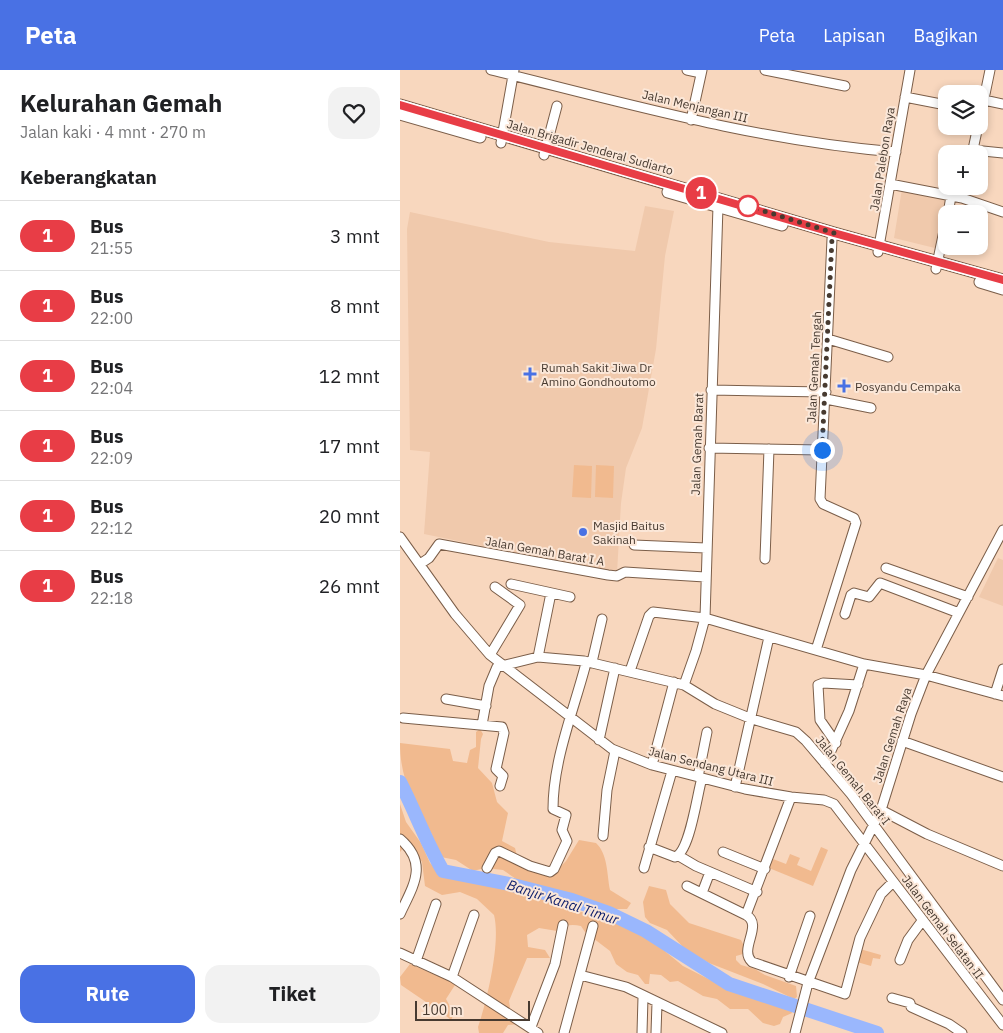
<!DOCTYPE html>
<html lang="id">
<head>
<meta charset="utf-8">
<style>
	body { margin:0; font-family:"IBM Plex Sans",sans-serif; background:#f2f2f2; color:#202124; height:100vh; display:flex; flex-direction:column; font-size:19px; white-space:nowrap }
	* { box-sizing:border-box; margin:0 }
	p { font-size:16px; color:#757577 }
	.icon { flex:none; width:28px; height:28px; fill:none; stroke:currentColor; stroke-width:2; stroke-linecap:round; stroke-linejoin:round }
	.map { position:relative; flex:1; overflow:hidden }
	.drawer { display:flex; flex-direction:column; background:#fff; width:400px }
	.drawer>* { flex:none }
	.badge { padding:0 10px; border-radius:16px; font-size:18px; line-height:32px }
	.controls { position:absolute; left:538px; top:15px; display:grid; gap:10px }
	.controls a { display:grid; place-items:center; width:50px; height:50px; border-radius:10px; background:#fff; box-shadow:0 2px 8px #0003; font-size:25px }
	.scale { position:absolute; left:15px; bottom:12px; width:115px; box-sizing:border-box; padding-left:5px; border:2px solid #473a30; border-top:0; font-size:14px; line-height:18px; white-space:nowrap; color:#473a30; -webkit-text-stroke:4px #fbe7d8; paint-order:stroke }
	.you { position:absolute; width:25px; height:25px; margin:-12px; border:4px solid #fff; border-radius:50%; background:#1a73e8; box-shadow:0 0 0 8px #1a73e833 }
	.map>.badge { position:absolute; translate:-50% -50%; box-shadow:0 0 0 2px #fff }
	h2 { padding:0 20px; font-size:19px; line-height:45px }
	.round { display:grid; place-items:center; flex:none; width:52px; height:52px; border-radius:15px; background:#f2f2f2 }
	.headline { display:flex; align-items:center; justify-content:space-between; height:85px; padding:0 20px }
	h1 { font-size:24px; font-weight:700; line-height:38px }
	.cta { display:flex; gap:10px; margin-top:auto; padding:10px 20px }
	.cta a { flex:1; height:58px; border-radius:15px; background:#4971e4; color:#fff; font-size:20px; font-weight:700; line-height:58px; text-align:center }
	.cta a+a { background:#f2f2f2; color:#202124 }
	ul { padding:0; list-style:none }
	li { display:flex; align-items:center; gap:15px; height:70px; padding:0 20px; border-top:1px solid #e0e0e0 }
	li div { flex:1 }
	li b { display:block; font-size:19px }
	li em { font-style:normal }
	li .badge { min-width:55px; font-weight:700; text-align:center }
	header { display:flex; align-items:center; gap:30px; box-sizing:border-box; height:70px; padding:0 25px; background:#4971e4; color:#fff }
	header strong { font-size:24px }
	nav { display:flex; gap:28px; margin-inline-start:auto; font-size:18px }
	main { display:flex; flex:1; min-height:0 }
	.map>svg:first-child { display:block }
	.built { fill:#f0c9ac }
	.green { fill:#f1ba8f }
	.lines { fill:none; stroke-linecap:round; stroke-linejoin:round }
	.river { stroke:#9ab7fd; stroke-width:14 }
	.minor-casing { stroke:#7b5e49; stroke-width:11 }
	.major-casing { stroke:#7b5e49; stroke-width:13 }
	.minor { stroke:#fff; stroke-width:9 }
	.major { stroke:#fff; stroke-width:11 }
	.line-casing { stroke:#fff; stroke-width:11 }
	.line { stroke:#e83d46; stroke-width:8 }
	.walk { stroke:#473a30; stroke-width:5; stroke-dasharray:0 9 }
	.stop-dot { fill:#fff; stroke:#e83d46; stroke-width:2.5 }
	.poi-dot { fill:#4971e4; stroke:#fbe7d8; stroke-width:2 }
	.labels { text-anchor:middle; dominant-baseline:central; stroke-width:4; stroke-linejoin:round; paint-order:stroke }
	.street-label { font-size:12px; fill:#473a30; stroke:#fbe7d8 }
	.poi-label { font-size:12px; fill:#473a30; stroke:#fbe7d8; text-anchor:start }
	.water-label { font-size:14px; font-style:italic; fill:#0b1c6a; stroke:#fbe7d8 }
</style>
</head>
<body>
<header>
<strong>Peta</strong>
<nav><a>Peta</a><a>Lapisan</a><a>Bagikan</a></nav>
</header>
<main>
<section class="drawer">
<div class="headline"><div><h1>Kelurahan Gemah</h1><p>Jalan kaki · 4 mnt · 270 m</p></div><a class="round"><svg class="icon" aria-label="heart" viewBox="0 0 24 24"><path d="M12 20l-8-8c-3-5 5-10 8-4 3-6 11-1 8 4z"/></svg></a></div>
<h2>Keberangkatan</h2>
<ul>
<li><span class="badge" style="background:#e83d46;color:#fff">1</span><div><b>Bus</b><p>21:55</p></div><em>3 mnt</em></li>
<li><span class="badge" style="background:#e83d46;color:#fff">1</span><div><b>Bus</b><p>22:00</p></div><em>8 mnt</em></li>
<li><span class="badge" style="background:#e83d46;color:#fff">1</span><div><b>Bus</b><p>22:04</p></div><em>12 mnt</em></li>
<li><span class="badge" style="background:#e83d46;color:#fff">1</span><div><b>Bus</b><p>22:09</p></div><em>17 mnt</em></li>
<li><span class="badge" style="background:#e83d46;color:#fff">1</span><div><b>Bus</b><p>22:12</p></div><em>20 mnt</em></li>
<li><span class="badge" style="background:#e83d46;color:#fff">1</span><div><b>Bus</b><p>22:18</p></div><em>26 mnt</em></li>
</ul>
<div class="cta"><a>Rute</a><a>Tiket</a></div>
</section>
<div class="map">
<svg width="603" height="963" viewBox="0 0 603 963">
	<rect width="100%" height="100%" fill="#f8d7be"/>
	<path class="built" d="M502,119L550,127L539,179L494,168Z
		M245,136L274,141L265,186L256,279L242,358L226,398L221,433L217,503L24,464L30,382L10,380L7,159L10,142L149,172L235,181Z
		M598,488L603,490V536L579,527Z"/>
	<path class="green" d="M174,395L192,396L191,428L172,427Z
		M196,395L214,396L213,428L195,427Z
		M80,659L83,664L81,669L78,698L92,713L97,732L108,743L102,771L115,778L118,790L153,804L166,791L179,770L196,773C208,784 207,805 210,820L231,833L227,839H205L119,811L103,800L85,798L73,801L56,790L41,787C35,780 35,769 30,761C13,730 0,709 0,673L50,679L53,691L67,693L70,680L76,677V662Z
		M0,734L6,752L21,773L30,793L40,802L53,807L104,817L151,830L184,843L208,848L255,873L283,896L326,918L391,940L392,943L383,947L380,954L374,956L363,953L348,939H330L317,929L303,926L278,911L270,912L261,905L250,904L249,914H245L238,905L227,902L216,894L210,881L185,862L181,856C171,854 165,855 157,861L139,858L127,865L128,877L145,880L150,888H127L109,931L111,944L119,954L108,955L103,963H79L78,957C87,931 101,872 94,845L77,829L60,822L42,825L25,816L22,792L12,777L5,776L0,782Z
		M421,777L428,780L413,816L369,798L373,789L386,794L390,784L400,788L397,795L411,801Z
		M249,816L266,820L270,834L289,853L341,870L343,874V884L336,886V890L341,895L355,899L365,905L396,916L397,927L394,929L363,914L309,893L284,878L267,860L250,853L245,847L243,832Z
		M460,879L481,885L480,889L473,888L471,896L457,892Z
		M10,894L49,911L55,915L46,929L54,944L51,950L45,945L34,943L26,932L1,915L0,907Z"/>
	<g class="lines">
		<path class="river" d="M0,712C15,741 26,772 43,801L109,814L172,830L209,843L246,861L329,914L477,963"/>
		<defs>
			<path id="minor" d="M91,0C225,33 358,71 496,82
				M287,0L301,3
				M365,0L445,16
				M505,27L546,35
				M584,30L603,34
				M291,50L302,0
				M579,53L590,0
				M101,73L114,0
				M573,80L603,83
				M572,84L578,56
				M144,85L157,36
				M490,114L562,128L565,116
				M562,128L603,142
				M548,144L551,126
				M478,182L510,0
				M536,199L546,151
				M428,269L488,287
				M311,320L426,322
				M426,329L471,338
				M309,378L422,380
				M0,467L55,544L90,585L212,679L252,695L345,719L391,727L424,730L434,734L603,955
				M234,475L306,478
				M365,489L369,379
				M20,494L29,488L39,474L208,505L217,506L225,502L305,507
				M486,498L568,527
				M111,514L170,527
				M445,544L451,525L454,523L469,527L480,513L559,543
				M416,580L456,453L454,448L423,434L420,429L432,169L434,163
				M90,585L120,535L95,517
				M138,587L151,523
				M192,592L202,549
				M230,601L249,546L253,542L305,548L464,594L526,605L603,626
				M284,615L296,581L305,548L318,136
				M595,624L603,599
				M46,629L86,636
				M3,648L102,657L104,663L96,699L103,706L100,716
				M82,655L89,616L97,597L138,587L184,591L284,615L315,634L352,649L396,662L406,671L451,724L603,930
				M199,670L215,598
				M502,671L603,707
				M436,673L420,650L418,615L423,613L458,615
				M425,694L449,641L464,594
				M252,695L274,612
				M298,707L307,662
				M335,717L369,567
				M391,727L346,845C364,855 338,879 352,892L445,924L460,868L481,824L493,812
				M481,740L527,764L603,796
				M203,766L207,720L215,681
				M0,769C29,794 13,816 0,844
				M249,777L275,787C290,782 297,724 302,708
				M323,782L365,799
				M279,786L296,796L357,822
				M87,798L95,783L99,781L130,796L150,802L154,799L167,771L162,760L166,745L153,739C153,691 173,642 185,597
				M244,798L272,701
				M287,816L346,845
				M302,823L310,802
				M0,883L52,907L138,963
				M500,890L508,870L522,851
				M16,891L36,834
				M180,905L226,917L322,963
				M52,907L74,845
				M389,907L410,846
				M492,928L510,933L511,937L549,954L562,963
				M131,957L155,894L163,855
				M164,963L193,856
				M242,963L243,927
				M256,963L257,933
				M395,963L408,913L451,800L481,740L511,644L526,605L603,460"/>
			<path id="major" d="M0,35L434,163L603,210
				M0,44L80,67
				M268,122L382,155
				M580,212L603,219"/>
		</defs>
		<use href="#minor" class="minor-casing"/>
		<use href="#major" class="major-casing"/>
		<use href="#minor" class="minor"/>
		<use href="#major" class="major"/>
	</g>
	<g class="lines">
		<defs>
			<path id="line" d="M0,35L434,163L603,210"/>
		</defs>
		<use href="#line" class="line-casing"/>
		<use href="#line" class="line"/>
		<path class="walk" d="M348,136L434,163L432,168L422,380"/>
	</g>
	<circle class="stop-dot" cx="348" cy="136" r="10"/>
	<g class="poi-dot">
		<path d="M127.5 296.5h5v5h5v5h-5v5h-5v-5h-5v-5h5z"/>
		<path d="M441.5 308.5h5v5h5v5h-5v5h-5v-5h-5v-5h5z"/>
		<circle cx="183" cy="462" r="5"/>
	</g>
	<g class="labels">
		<g class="street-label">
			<text transform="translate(295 36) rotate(13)">Jalan Menjangan III</text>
			<text transform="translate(190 77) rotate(16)">Jalan Brigadir Jenderal Sudiarto</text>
			<text transform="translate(482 89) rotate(-81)">Jalan Palebon Raya</text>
			<text transform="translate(414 297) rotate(-87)">Jalan Gemah Tengah</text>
			<text transform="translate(297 374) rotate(-88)">Jalan Gemah Barat</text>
			<text transform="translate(145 481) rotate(10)">Jalan Gemah Barat I A</text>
			<text transform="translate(492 665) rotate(-72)">Jalan Gemah Raya</text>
			<text transform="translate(311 696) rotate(14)">Jalan Sendang Utara III</text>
			<text transform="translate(453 710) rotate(51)">Jalan Gemah Barat I</text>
			<text transform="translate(543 857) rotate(53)">Jalan Gemah Selatan II</text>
		</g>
		<g class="poi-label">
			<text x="141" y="297">Rumah Sakit Jiwa Dr<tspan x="141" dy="14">Amino Gondhoutomo</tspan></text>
			<text x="455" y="316">Posyandu Cempaka</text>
			<text x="193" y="455">Masjid Baitus<tspan x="193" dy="14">Sakinah</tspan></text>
		</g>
		<g class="water-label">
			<text transform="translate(163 832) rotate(18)">Banjir Kanal Timur</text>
		</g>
	</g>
</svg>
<div class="controls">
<a><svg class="icon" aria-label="layers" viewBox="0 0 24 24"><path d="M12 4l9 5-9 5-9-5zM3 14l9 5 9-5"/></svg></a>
<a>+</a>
<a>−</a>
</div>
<div class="scale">100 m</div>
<div class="you" style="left:422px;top:380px"></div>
<b class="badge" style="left:301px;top:123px;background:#e83d46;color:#fff">1</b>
</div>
</main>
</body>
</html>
